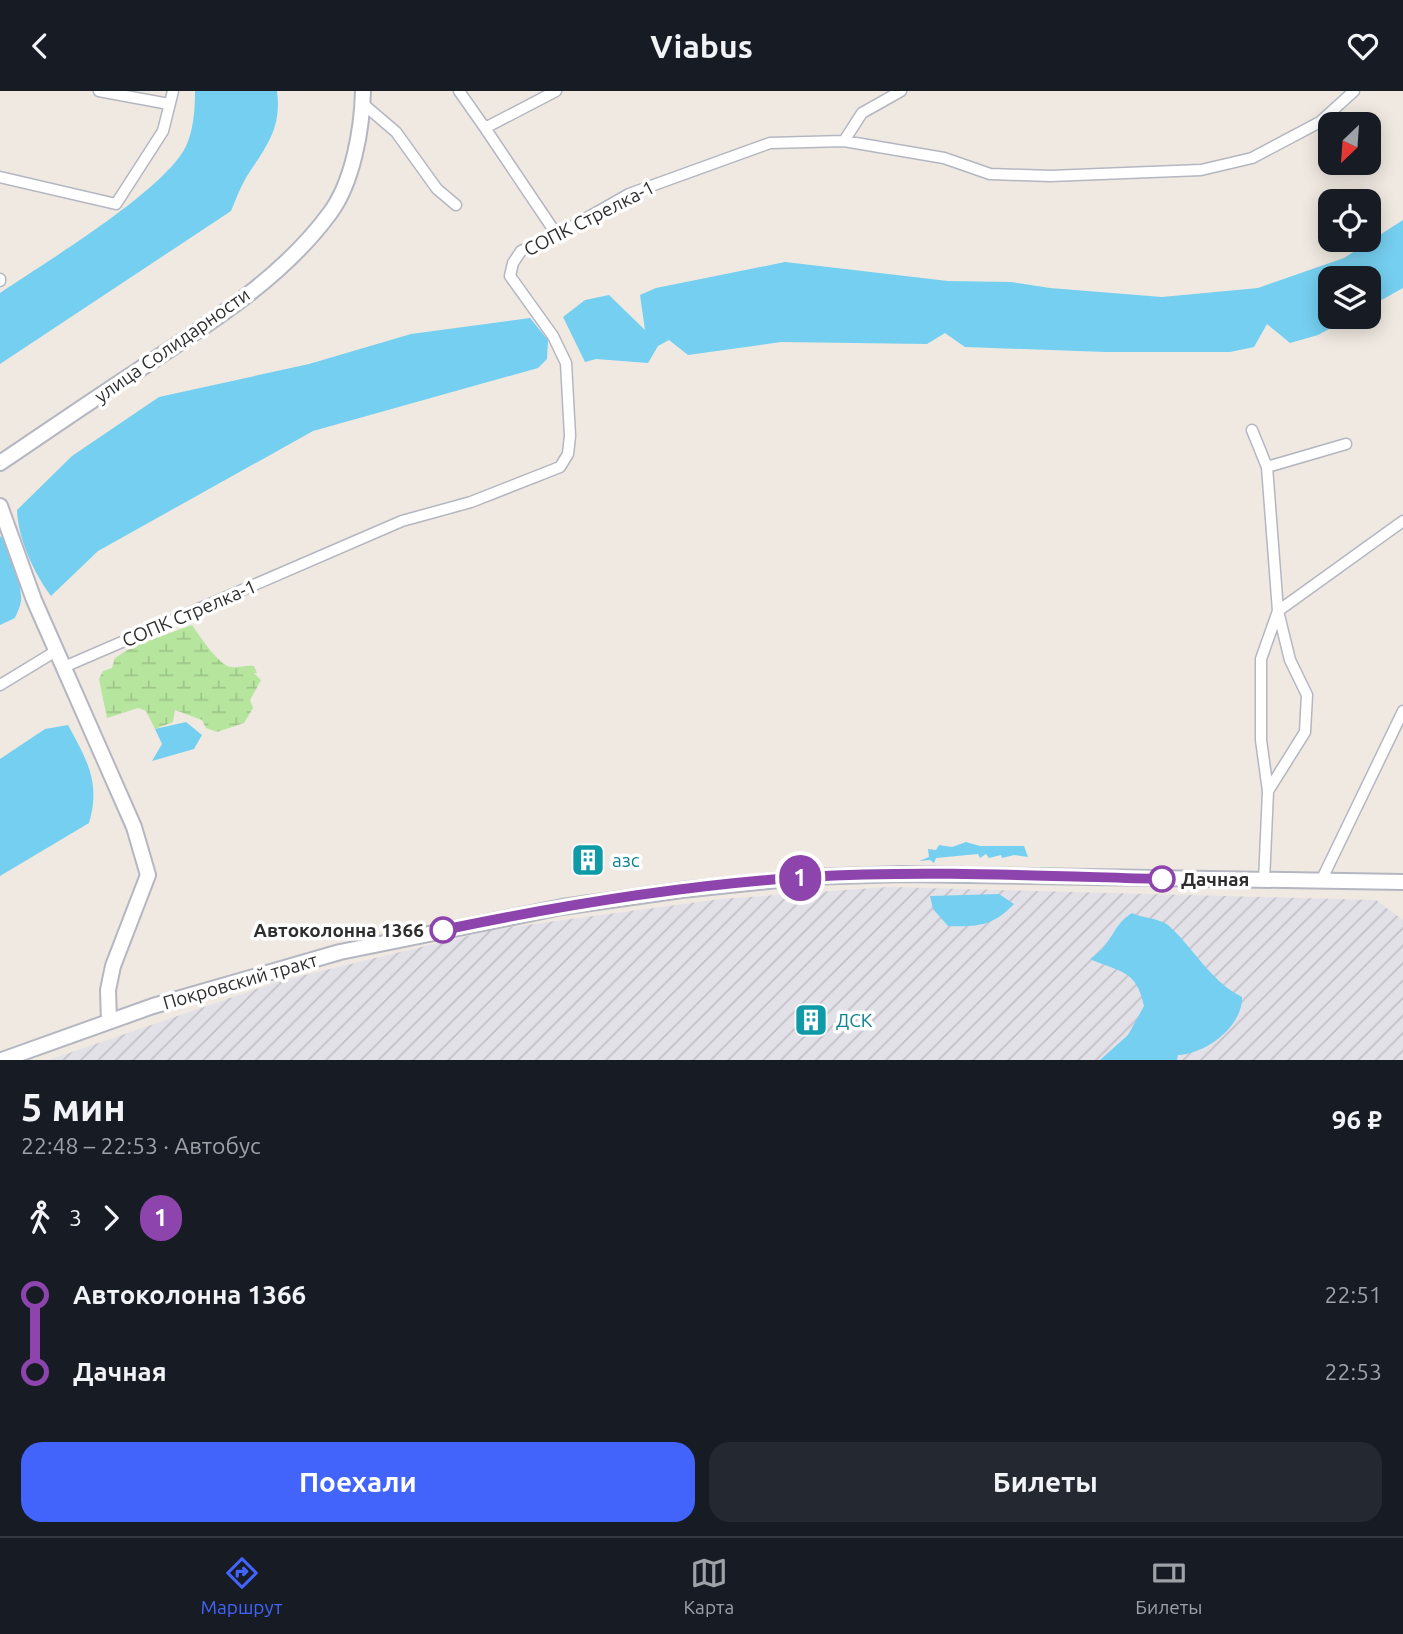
<!DOCTYPE html>
<html lang="ru">
<head>
<meta charset="utf-8">
<style>
	body { margin:0; font-family:Ubuntu,sans-serif; background:#242831; color:#f1f3f6; height:100vh; display:flex; flex-direction:column; font-size:26px; white-space:nowrap }
	* { box-sizing:border-box; margin:0 }
	p { font-size:23px; color:#9ea1a6 }
	.icon { flex:none; width:38px; height:38px; fill:none; stroke:currentColor; stroke-width:2; stroke-linecap:round; stroke-linejoin:round }
	.map { position:relative; height:969px; overflow:hidden }
	.side { display:flex; flex-direction:column; background:#171b24; flex:1 }
	.side>* { flex:none }
	.badge { padding:0 14px; border-radius:23px; font-size:24px; line-height:46px }
	.needle { width:46px; rotate:205deg }
	.fabs { position:absolute; left:1318px; top:21px; display:grid; gap:14px }
	.fabs a { display:grid; place-items:center; width:63px; height:63px; border-radius:14px; background:#171b24; box-shadow:0 4px 18px #0003; font-size:35px }
	.map>.badge { position:absolute; translate:-50% -50%; box-shadow:0 0 0 4px #fff }
	.legs { display:flex; align-items:center; gap:10px; height:77px; padding:0 21px; font-size:23px }
	.legs p { margin-inline-start:auto }
	.overview { display:flex; align-items:center; justify-content:space-between; height:119px; padding:0 21px }
	h1 { font-size:38px; font-weight:700; line-height:52px }
	.cta { display:flex; gap:14px; margin-top:auto; padding:14px 21px }
	.cta a { flex:1; height:80px; border-radius:21px; background:#4264fb; color:#fff; font-size:28px; font-weight:700; line-height:80px; text-align:center }
	.cta a+a { background:#242831; color:#f1f3f6 }
	ul { padding:0 21px; list-style:none }
	li { display:flex; align-items:center; gap:24px; height:77px; font-size:26px }
	li i { display:grid; place-items:center; width:10px; height:100%; margin:0 9px; background:currentColor }
	li i::after { content:''; width:18px; height:18px; margin:-9px; border:5px solid; border-radius:50%; background:#171b24 }
	li p { margin-inline-start:auto }
	li:first-child i { background:linear-gradient(#0000 50%,currentColor 0) }
	li:last-child i { background:linear-gradient(currentColor 50%,#0000 0) }
	header { display:flex; justify-content:space-between; align-items:center; height:91px; padding:0 21px; background:#171b24; font-size:32px; font-weight:700 }
	.tabs { display:flex; justify-content:space-around; align-items:center; height:98px; border-top:2px solid #363941; background:#171b24; font-size:19px; color:#9ea1a6 }
	.tabs a { display:grid; justify-items:center; gap:4px }
	.tabs .current { color:#4264fb }
	.map>svg:first-child { display:block }
	.industrial { fill:url(#industrial-furrows) }
	.wetland { fill:url(#wetland-marsh) }
	.water { fill:#75cff0 }
	.lines { fill:none; stroke-linecap:round; stroke-linejoin:round }
	.street-casing { stroke:#b4b7c1; stroke-width:13 }
	.secondary-casing { stroke:#b4b7c1; stroke-width:18 }
	.street { stroke:#fff; stroke-width:10 }
	.secondary { stroke:#fff; stroke-width:14 }
	.line-1-casing { stroke:#fff; stroke-width:16 }
	.line-1 { stroke:#8e44ad; stroke-width:10 }
	.stop-1-dot { fill:#fff; stroke:#8e44ad; stroke-width:3.5 }
	.labels { text-anchor:middle; dominant-baseline:central; stroke-width:7; stroke-linejoin:round; paint-order:stroke }
	.street-label { font-size:19px; fill:#2e2e2e; stroke:#fff }
	.culture-label { font-size:19px; fill:#0d838f; stroke:#fff; text-anchor:start }
	.stop-label { font-size:19px; font-weight:bold; fill:#2e2e2e; stroke:#fff; text-anchor:start }
</style>
</head>
<body>
<header><svg class="icon" aria-label="back" viewBox="0 0 24 24"><path d="M15 5l-7 7 7 7"/></svg>Viabus<svg class="icon" aria-label="heart" viewBox="0 0 24 24"><path d="M12 20l-8-8c-3-5 5-10 8-4 3-6 11-1 8 4z"/></svg></header>
<div class="map">
<svg width="1403" height="969" viewBox="0 0 1403 969">
	<defs>
		<pattern id="industrial-furrows" width="10" height="10" patternUnits="userSpaceOnUse" patternTransform="scale(1.75)"><rect width="10" height="10" fill="#e3e1e8"/><path d="M-1 1l2-2M0 10L10 0M9 11l2-2" fill="none" stroke="#c3c1c7"/></pattern>
		<pattern id="wetland-marsh" width="20" height="14" patternUnits="userSpaceOnUse" patternTransform="scale(1.75)"><rect width="20" height="14" fill="#b6e59e"/><path d="M1 5h8M5 5V1M11 12h8M15 12V8" fill="none" stroke="#9dc588"/></pattern>
	</defs>
	<rect width="100%" height="100%" fill="#efe9e1"/>
	<path class="industrial" d="M889,796L1376,809L1403,829V969H49L280,890L496,838L721,808Z"/>
	<path class="wetland" d="M192,534C199,544 220,576 231,576C238,577 246,574 254,575L257,582H254L261,589L250,609L253,617L244,632L217,641L206,637L202,629L175,619L173,631L155,638L146,620L138,617L107,627L99,588L103,580L112,577L115,567L134,555Z"/>
	<path class="water" d="M195,0H277C282,37 266,56 247,85C241,95 236,108 231,120L0,273V202C44,172 168,98 187,53C194,36 195,17 195,0Z
		M1403,129V197L1369,216L1368,187H1330V226H1351L1318,244L1290,252L1267,233L1254,256L1230,261H1106L965,256L945,242L927,253L781,251L688,264L669,249L658,255L648,272L596,268L585,271L563,226L585,209L609,204L645,239L640,204L656,197L785,171L948,190L1011,191L1050,197L1162,206L1258,197L1344,167Z
		M530,227L548,249L547,268L538,277L313,340L98,460L51,505C34,482 18,448 17,419L72,365L159,306L309,273L411,243Z
		M0,445C13,455 20,489 21,505C22,512 18,520 15,527L0,534Z
		M186,631L202,644L194,658L152,670L162,653L155,638Z
		M68,634C87,669 101,692 89,732L0,785V668L45,638Z
		M966,751L980,755H1024L1028,766L1014,764L1002,767L1001,764L989,767L986,763L980,767L978,763L936,767L934,772L930,769L919,770L929,766L928,758L936,759L939,754L952,756Z
		M999,803L1014,813C993,835 978,836 948,835L933,818L930,805Z
		M1132,822C1142,827 1159,827 1168,834C1194,857 1210,890 1242,906C1243,935 1206,963 1178,964L1177,969H1100L1128,944L1144,915C1136,878 1121,882 1090,868C1114,852 1111,835 1132,822Z"/>
	<g class="lines">
		<defs>
			<path id="street" d="M99,0L169,13
				M459,0L485,37L556,0
				M362,12L396,41L437,98L456,114
				M485,37L557,144
				M844,50L862,22L901,0
				M0,86L116,113L163,40L173,0
				M0,188V190
				M1252,339L1267,376L1278,520L1290,569L1307,604L1305,641L1268,700L1264,790
				M1267,376L1346,353
				M64,576L402,430L471,411L560,376L568,363L570,345L566,272L553,245L510,185L513,172L521,160L557,144L629,103L770,52L844,50L944,67L990,83L1050,85L1201,79L1252,67L1320,31L1354,0
				M0,594L56,560
				M1268,700L1261,649V568L1278,520L1403,430
				M1321,790L1403,620"/>
			<path id="secondary" d="M0,372C46,341 91,310 137,280C205,235 281,189 330,122C353,91 362,38 363,0
				M0,415L34,509L134,736L148,784L113,875L108,899L109,930
				M2,969L153,915L340,861L562,816L682,799L807,786L903,783L1403,791"/>
		</defs>
		<use href="#street" class="street-casing"/>
		<use href="#secondary" class="secondary-casing"/>
		<use href="#street" class="street"/>
		<use href="#secondary" class="secondary"/>
	</g>
	<g class="lines">
		<defs>
			<path id="line-1" d="M443,839C562,814 684,794 806,786C924,779 1044,785 1162,788"/>
		</defs>
		<use href="#line-1" class="line-1-casing"/>
		<use href="#line-1" class="line-1"/>
	</g>
	<defs>
		<symbol id="building-square" viewBox="-11 -11 22 22"><rect x="-9" y="-9" width="18" height="18" rx="4" fill="#0f9aa8" stroke="#fff"/><path d="M-4-6H4V6H1V3H-1V6H-4ZM-2.5-4.3h1.7v1.8h-1.7ZM.8-4.3h1.7v1.8H.8ZM-2.5-1h1.7V.8h-1.7ZM.8-1h1.7V.8H.8Z" fill="#fff"/></symbol>
	</defs>
	<g fill-rule="evenodd">
		<use href="#building-square" x="569" y="750" width="38" height="38"/>
		<use href="#building-square" x="792" y="910" width="38" height="38"/>
	</g>
	<g class="stop-1-dot">
		<circle cx="1162" cy="788" r="12"/>
		<circle cx="443" cy="839" r="12"/>
	</g>
	<g class="labels">
		<g class="street-label">
			<text transform="translate(589 127) rotate(-27)">СОПК Стрелка-1</text>
			<text transform="translate(172 254) rotate(-35)">улица Солидарности</text>
			<text transform="translate(189 522) rotate(-23)">СОПК Стрелка-1</text>
			<text transform="translate(240 890) rotate(-16)">Покровский тракт</text>
		</g>
		<g class="culture-label">
			<text x="612" y="769">азс</text>
			<text x="836" y="929">ДСК</text>
		</g>
		<g class="stop-label">
			<text x="1181" y="788">Дачная</text>
			<text x="424" y="839" text-anchor="end">Автоколонна 1366</text>
		</g>
	</g>
</svg>
<div class="fabs">
<a><svg class="needle" viewBox="-14 -14 28 28"><path d="M0-13l5 13h-10z" fill="#e53935"/><path d="M0 13l5-13h-10z" fill="#9ea1a6"/></svg></a>
<a><svg class="icon" aria-label="locate" viewBox="0 0 24 24"><circle cx="12" cy="12" r="6"/><path d="M12 2v4M12 18v4M2 12h4M18 12h4"/></svg></a>
<a><svg class="icon" aria-label="layers" viewBox="0 0 24 24"><path d="M12 4l9 5-9 5-9-5zM3 14l9 5 9-5"/></svg></a>
</div>
<b class="badge" style="left:800px;top:787px;background:#8e44ad;color:#fff">1</b>
</div>
<section class="side">
<div class="overview"><div><h1>5 мин</h1><p>22:48 – 22:53 · Автобус</p></div><b>96 ₽</b></div>
<div class="legs"><svg class="icon" aria-label="walk" viewBox="0 0 24 24"><circle cx="13" cy="4" r="2"/><path d="M13 8l-2 6 4 7M11 14l-3 7M7 12l3-4h3l4 4"/></svg>3<svg class="icon" aria-label="forward" viewBox="0 0 24 24"><path d="M9 5l7 7-7 7"/></svg><b class="badge" style="background:#8e44ad;color:#fff">1</b></div>
<ul>
<li><i style="color:#8e44ad"></i><b>Автоколонна 1366</b><p>22:51</p></li>
<li><i style="color:#8e44ad"></i><b>Дачная</b><p>22:53</p></li>
</ul>
<div class="cta"><a>Поехали</a><a>Билеты</a></div>
</section>
<nav class="tabs">
<a class="current"><svg class="icon" aria-label="directions" viewBox="0 0 24 24"><path d="M12 3l9 9-9 9-9-9zM9 14v-3h6M13 9l2 2-2 2"/></svg>Маршрут</a>
<a><svg class="icon" aria-label="map" viewBox="0 0 24 24"><path d="M3 6l6-2 6 2 6-2v14l-6 2-6-2-6 2zM9 4v14M15 6v14"/></svg>Карта</a>
<a><svg class="icon" aria-label="tickets" viewBox="0 0 24 24"><path d="M3 7h18v10H3zM15 7v10"/></svg>Билеты</a>
</nav>
</body>
</html>
